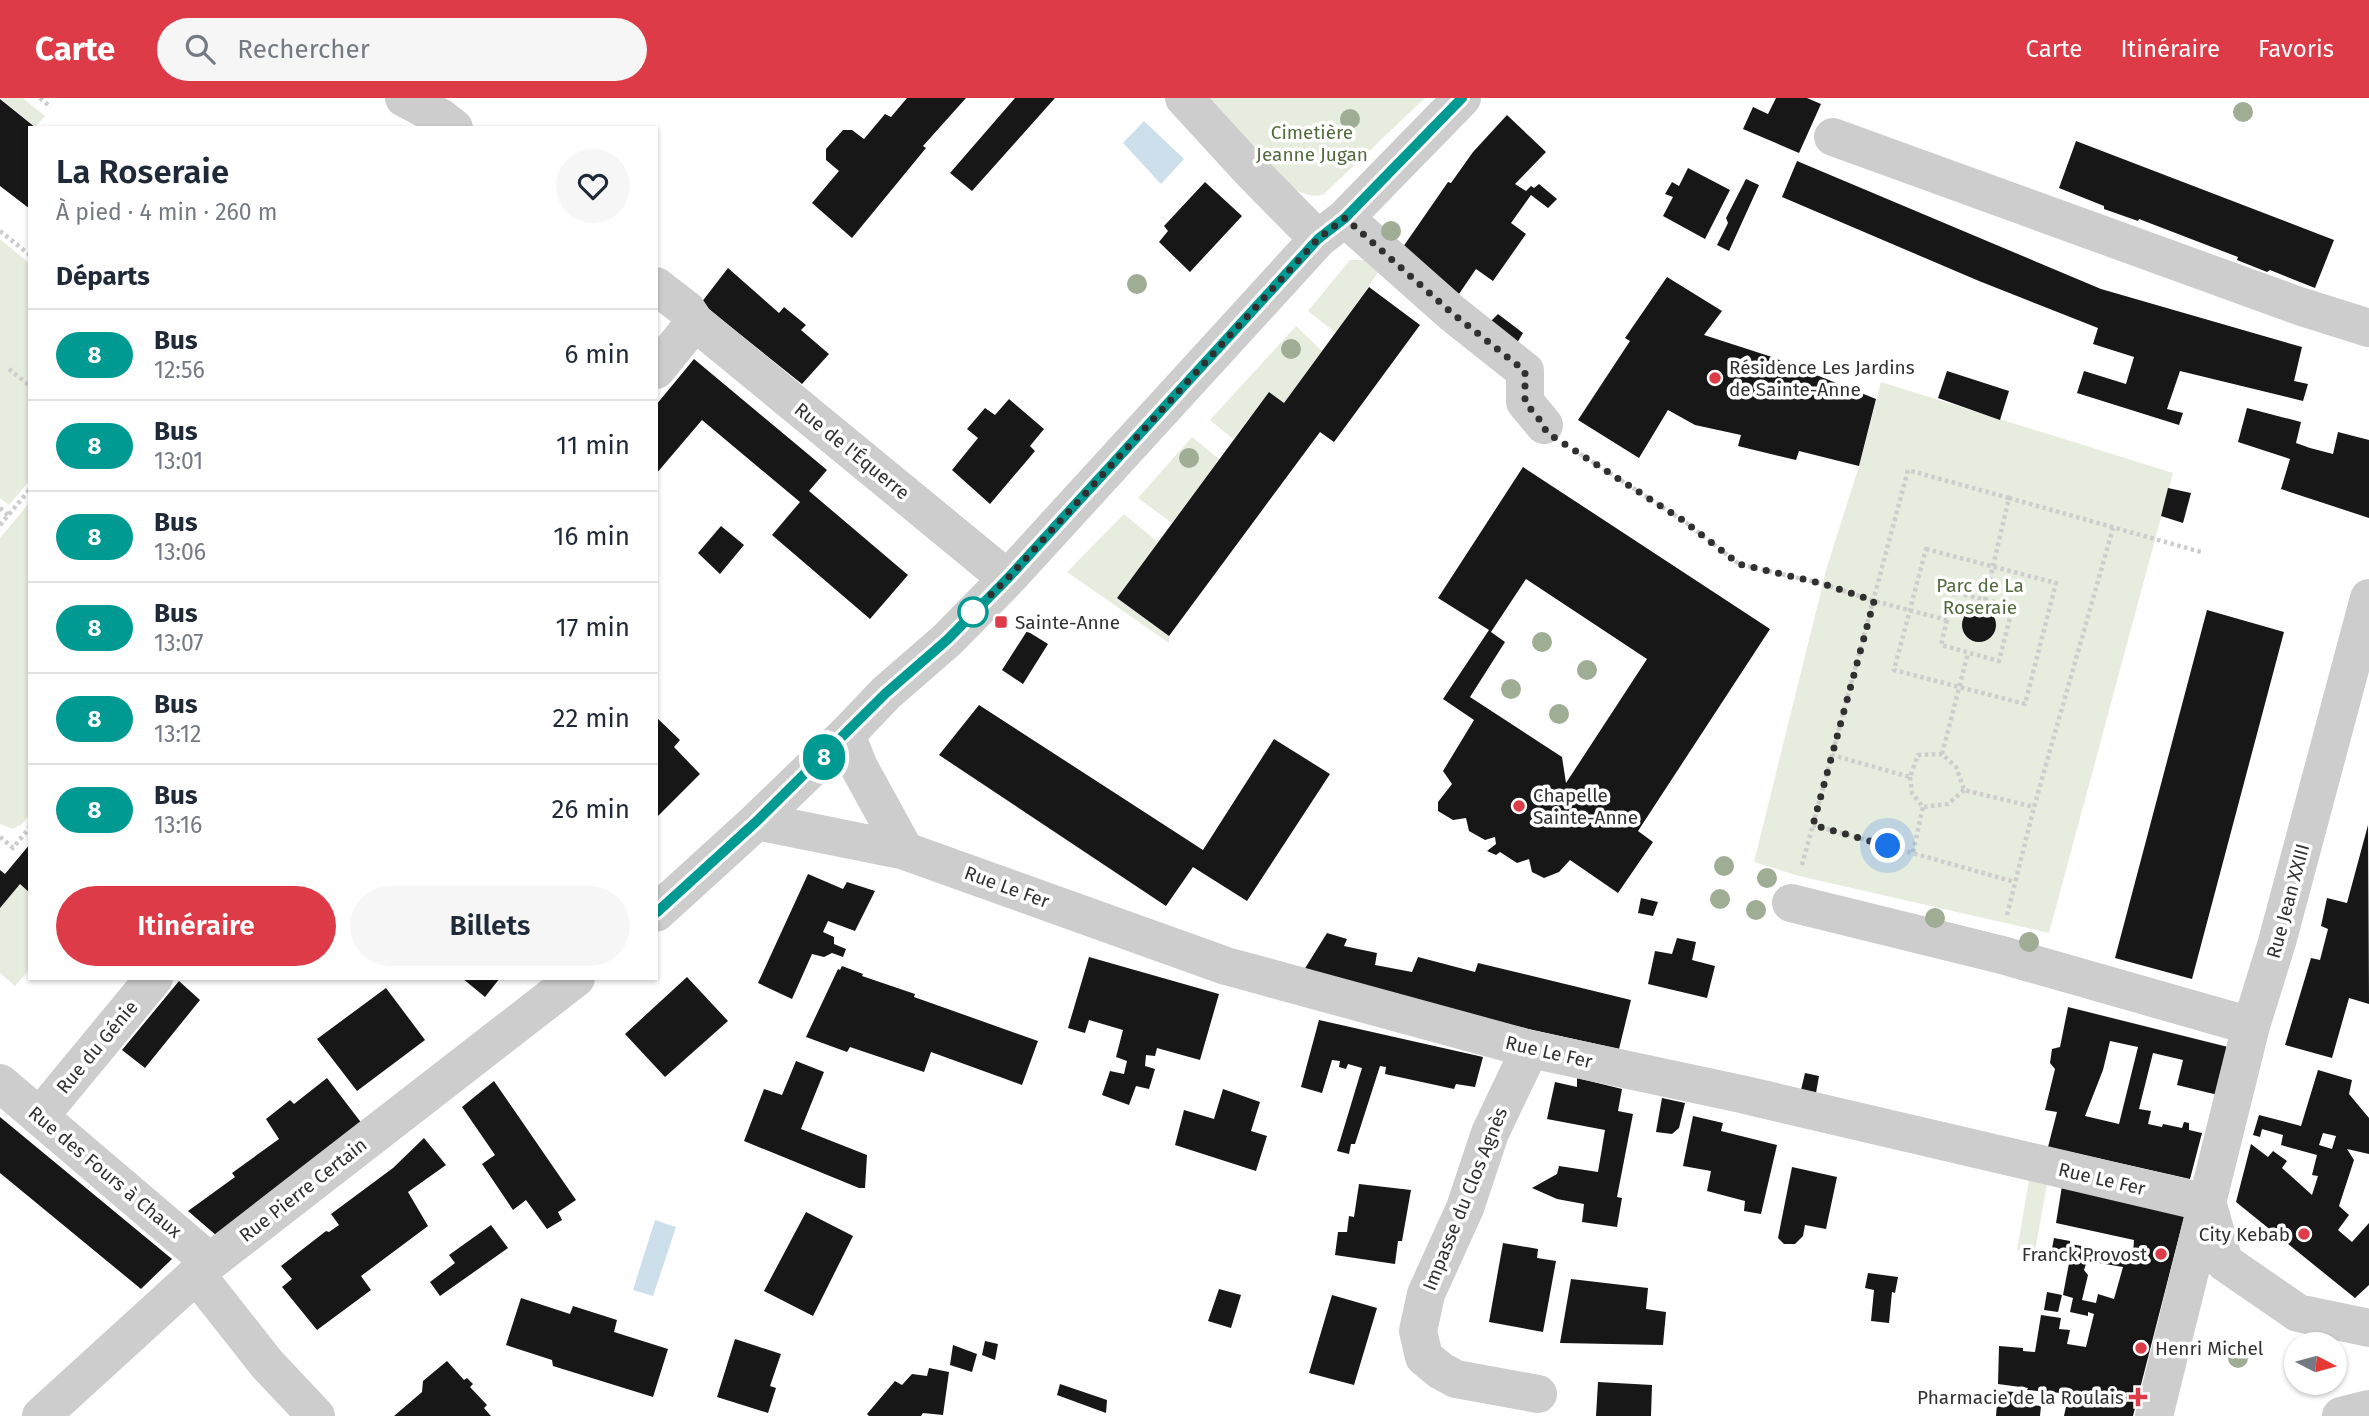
<!DOCTYPE html>
<html lang="fr">
<head>
<meta charset="utf-8">
<style>
	body { margin:0; font-family:"Fira Sans",sans-serif; background:#f6f6f7; color:#1f2937; height:100vh; display:flex; flex-direction:column; font-size:26px; white-space:nowrap }
	* { box-sizing:border-box; margin:0 }
	p { font-size:23px; color:#747a83 }
	.icon { flex:none; width:38px; height:38px; fill:none; stroke:currentColor; stroke-width:2; stroke-linecap:round; stroke-linejoin:round }
	.map { position:relative; flex:1; overflow:hidden }
	.sheet { position:absolute; left:28px; top:28px; width:630px; height:854px; display:flex; flex-direction:column; background:#fff; border-radius:0px; box-shadow:0 2px 5px #0004 }
	.sheet>* { flex:none }
	.badge { padding:0 14px; border-radius:23px; font-size:24px; line-height:46px }
	.needle { width:46px; rotate:96deg }
	.fabs { position:absolute; left:2284px; top:1234px; display:grid; gap:14px }
	.fabs a { display:grid; place-items:center; width:63px; height:63px; border-radius:50%; background:#fff; box-shadow:0 2px 5px #0004; font-size:35px }
	.you { position:absolute; width:35px; height:35px; margin:-18px; border:5px solid #fff; border-radius:50%; background:#1a73e8; box-shadow:0 0 0 10px #1a73e833 }
	.map>.badge { position:absolute; translate:-50% -50%; box-shadow:0 0 0 4px #fff }
	h2 { padding:0 28px; font-size:26px; line-height:63px }
	.round { display:grid; place-items:center; flex:none; width:74px; height:74px; border-radius:37px; background:#f6f6f7 }
	.headline { display:flex; align-items:center; justify-content:space-between; height:119px; padding:0 28px }
	h1 { font-size:33px; font-weight:600; line-height:52px }
	.primary-button { display:flex; gap:14px; margin-top:auto; padding:14px 28px }
	.primary-button a { flex:1; height:80px; border-radius:42px; background:#dd3b48; color:#fff; font-size:28px; font-weight:600; line-height:80px; text-align:center }
	.primary-button a+a { background:#f6f6f7; color:#1f2937 }
	ul { padding:0; list-style:none }
	li { display:flex; align-items:center; gap:21px; height:91px; padding:0 28px; border-top:2px solid #e0e1e3 }
	li div { flex:1 }
	li b { display:block; font-size:26px }
	li em { font-style:normal }
	li .badge { min-width:77px; font-weight:700; text-align:center }
	header { display:flex; align-items:center; gap:42px; box-sizing:border-box; height:98px; padding:0 35px; background:#dd3b48; color:#fff }
	header strong { font-size:33px }
	nav { display:flex; gap:38px; margin-inline-start:auto; font-size:24px }
	.search { width:490px; height:63px; background:#f6f6f7; display:flex; align-items:center; gap:18px; box-sizing:border-box; padding:0 24px; border-radius:38px; color:#747a83; font-size:26px }
	.map>svg:first-child { display:block }
	.green { fill:#e6ecde }
	.water { fill:#ccdfeb }
	.building { fill:#171717; fill-rule:evenodd }
	.lines { fill:none; stroke-linecap:round; stroke-linejoin:round }
	.path { stroke:#cdcdcd; stroke-width:4.5; stroke-dasharray:3.5 3.5; stroke-linecap:butt }
	.minor { stroke:#cdcdcd; stroke-width:38 }
	.tree { fill:#a0ad95 }
	.line-casing { stroke:#fff; stroke-width:16 }
	.line { stroke:#009a93; stroke-width:10 }
	.walk { stroke:#303030; stroke-width:7; stroke-dasharray:0 12.6 }
	.poi-dot { fill:#dd3b48; stroke:#fff; stroke-width:2.5 }
	.stop-dot { fill:#fff; stroke:#009a93; stroke-width:3.5 }
	.labels { text-anchor:middle; dominant-baseline:central; stroke-width:7; stroke-linejoin:round; paint-order:stroke }
	.park-label { font-size:19px; fill:#536a3f; stroke:#fff }
	.poi-label { font-size:19px; fill:#303030; stroke:#fff; text-anchor:start }
	.street-label { font-size:19px; fill:#303030; stroke:#fff }
</style>
</head>
<body>
<header>
<strong>Carte</strong>
<div class="search"><svg class="icon" aria-label="search" viewBox="0 0 24 24"><circle cx="10" cy="10" r="6"/><path d="M15 15l6 6"/></svg>Rechercher</div>
<nav><a>Carte</a><a>Itinéraire</a><a>Favoris</a></nav>
</header>
<div class="map">
<svg width="2369" height="1318" viewBox="0 0 2369 1318">
	<rect width="100%" height="100%" fill="#fff"/>
	<path class="green" d="M0,0H23L45,18L35,29Z
		M1197,0H1425L1324,96C1312,101 1301,95 1290,88Z
		M0,141L30,166V382L9,407L0,400Z
		M1350,162H1365L1379,173L1336,235L1308,213Z
		M1296,228L1322,253L1284,305L1269,294L1233,341L1210,322Z
		M1881,284L2173,375L2049,835L1799,778L1754,764L1827,469L1859,368Z
		M1192,339L1219,361L1172,425L1138,400Z
		M30,404V716L22,726L13,731L0,726V440Z
		M1124,416L1158,444L1117,500L1169,538V545L1067,474Z
		M20,786L30,795V871L15,888L0,875V810Z
		M2030,1077L2048,1081L2035,1153L2017,1152Z"/>
	<path class="water" d="M1144,23L1184,61L1161,86L1123,45Z
		M655,1122L676,1129L653,1198L633,1192Z"/>
	<path class="building" d="M907,0H966L923,48L926,50L852,140L812,105L839,73L826,62V51L843,32H852L864,41L885,16L891,19Z
		M1015,0H1055L972,93L950,75Z
		M1776,0H1807L1821,6L1799,55L1743,31L1753,9L1768,16Z
		M0,1L36,30H30V111L0,88Z
		M1507,17L1546,54L1515,86L1526,93L1531,88L1534,90L1539,86L1557,101L1548,110L1531,97L1511,125L1526,136L1493,183L1476,171L1459,196L1403,149L1448,84L1451,85L1473,54Z
		M2076,43L2334,142L2315,190L2270,172L2267,174L2237,162L2238,159L2139,121L2138,123L2104,111V108L2059,90Z
		M1797,63L2101,191L2302,249L2294,283L2308,286L2303,303L2180,273L2167,311L2183,315L2179,327L2077,295L2084,273L2126,286L2134,259L2093,246L2098,230L1979,183L1782,99Z
		M1688,70L1730,92L1705,141L1663,118L1673,99L1665,96L1672,84L1679,88Z
		M1746,81L1759,87L1729,153L1717,147L1728,125L1726,120Z
		M1205,84L1242,118L1190,174L1159,144L1168,133L1164,128Z
		M728,170L779,215L784,209L806,227L801,232L829,256L802,286L701,205Z
		M1667,179L1722,213L1704,237L1772,259L1876,301L1859,368L1799,353L1796,362L1738,348L1741,337L1695,327L1668,312L1639,360L1578,322L1630,243L1625,240Z
		M1369,189L1420,227L1334,344L1320,334L1169,538L1117,500L1269,294L1284,305Z
		M1498,216L1523,235L1517,245L1491,223Z
		M694,261L827,372L809,393L908,477L870,521L772,437L800,404L702,322L656,376V307Z
		M1947,273L2009,293L2000,322L1938,300Z
		M1009,301L1044,331L1030,348L1035,353L990,406L952,372L978,340L967,331L985,310L995,317Z
		M2247,310L2301,324L2296,345L2310,350L2333,356L2338,334L2369,342V420L2281,391L2290,361L2238,344Z
		M1523,369L1770,531L1638,733L1653,744L1618,795L1570,762L1559,774L1544,780L1532,774L1529,761L1517,765L1500,754L1496,757L1487,753L1496,746L1495,739L1485,742L1469,733L1466,720L1453,722L1438,713V704L1452,686L1443,673L1474,622L1443,601L1489,532L1438,500ZM1526,481L1647,561L1566,685L1562,659L1470,599L1505,544L1491,534Z
		M2168,390L2191,395L2183,425L2161,418Z
		M721,428L744,447L720,476L698,455Z
		M1962 527a17 17 0 1 1 34 0a17 17 0 1 1-34 0Z
		M2207,512L2284,534L2192,881L2115,860Z
		M1027,533L1048,546L1023,586L1002,572Z
		M979,607L1203,752L1274,641L1330,676L1247,803L1193,769L1166,808L939,657Z
		M656,619L680,642L674,649L700,676L656,720Z
		M2368,727L2369,906L2349,900L2332,960L2285,947L2311,860L2320,862L2328,831L2321,828L2327,800L2347,805Z
		M30,746V795L20,786L0,810V772L5,776Z
		M808,776L843,791L847,784L875,793L855,833L828,823L823,834L834,839V846L846,851L843,859L832,855L824,859L812,856L792,901L758,885Z
		M1641,800L1658,804L1653,818L1638,815Z
		M1327,835L1347,841L1344,848L1377,855L1375,867L1412,874L1418,859L1475,874L1478,865L1631,902L1619,951L1299,880Z
		M1677,840L1696,844L1692,862L1715,868L1707,900L1648,886L1655,853L1672,856Z
		M1089,859L1219,896L1200,962L1157,950L1155,958L1146,957L1145,968L1155,971L1149,991L1136,988L1129,1007L1102,997L1110,973L1124,976L1127,963L1116,959L1123,932L1089,922L1085,935L1068,930Z
		M842,868L863,876L862,878L915,896L914,899L1038,943L1022,987L931,954L924,974L850,949L847,954L806,939L838,871L840,872Z
		M687,879L728,923L665,979L625,936Z
		M462,880H500L485,899Z
		M179,883L200,902L145,970L122,952Z
		M386,890L425,942L357,993L317,941Z
		M2068,909L2232,950L2218,997L2177,987L2183,962L2153,955L2139,1011L2151,1013L2148,1026L2162,1029L2163,1026L2182,1030L2184,1024L2189,1025V1032L2202,1035L2190,1081L2048,1049L2057,1014L2045,1012L2055,971L2050,965L2052,951L2060,949ZM2110,943L2138,949L2119,1026L2085,1018L2103,972Z
		M1319,922L1483,959L1475,989L1456,986L1454,991L1385,976L1386,969L1380,968L1355,1046H1351L1349,1056L1337,1053L1362,970L1348,966L1346,971L1339,969L1340,963L1332,962L1322,995L1301,989Z
		M796,963L824,974L801,1031L867,1057L865,1090H859L744,1043L764,991L782,997Z
		M2318,972L2352,982L2349,996L2369,1020V1056L2347,1051L2354,1062L2339,1108L2349,1117L2338,1132L2352,1144L2369,1125V1187L2355,1200L2236,1104L2251,1046L2268,1059L2273,1053L2287,1063L2282,1070L2312,1097L2318,1078L2312,1077L2317,1057L2281,1047L2283,1037L2262,1031L2260,1039L2253,1037L2259,1017L2301,1028ZM2323,1035L2336,1038L2332,1051L2319,1047Z
		M1805,975L1819,978L1816,995L1801,992Z
		M327,980L363,1027L217,1138L188,1113L235,1079L232,1075L279,1041L266,1021L290,1002L294,1006Z
		M1577,980L1622,991L1618,1013L1633,1016L1617,1099L1622,1100L1617,1129L1582,1124L1584,1106L1557,1101L1532,1090L1557,1076L1559,1068L1598,1074L1605,1032L1547,1021L1555,984L1577,989Z
		M494,983L576,1102L558,1114L562,1122L547,1131L526,1102L513,1112L482,1066L495,1057L462,1009Z
		M1223,991L1260,1004L1251,1033L1267,1038L1256,1073L1175,1047L1184,1012L1214,1021Z
		M1662,1000L1685,1005L1679,1030L1672,1036L1656,1034Z
		M1693,1018L1723,1025L1721,1033L1777,1047L1761,1116L1744,1113L1745,1103L1707,1093L1711,1073L1683,1068Z
		M0,1019L172,1161L141,1191L0,1075Z
		M424,1040L446,1067L408,1094L428,1128L361,1178L371,1192L317,1232L282,1189L292,1181L281,1168L326,1133L329,1134L339,1127L331,1116L393,1070Z
		M1792,1069L1837,1079L1826,1131L1805,1127L1803,1138L1795,1146H1784L1778,1140Z
		M1359,1086L1411,1092L1402,1143H1398L1395,1166L1335,1157L1338,1134H1347L1349,1118L1354,1119Z
		M2062,1088L2185,1115L2133,1318H2064L2067,1304L2070,1305L2072,1296L2027,1292L2028,1290L1998,1286L1999,1248L2023,1250V1253L2035,1254L2041,1217L2061,1220L2059,1231L2070,1232L2067,1246L2086,1249L2094,1216L2088,1214V1218L2070,1214L2073,1200L2063,1197L2070,1160L2051,1156L2054,1140L2070,1143V1146L2133,1157L2134,1142L2056,1125ZM2087,1163L2123,1169L2114,1201L2098,1196L2096,1205L2082,1202L2088,1177L2084,1172Z
		M806,1114L853,1138L813,1218L764,1193Z
		M491,1127L508,1150L440,1198L430,1184L455,1165L449,1157Z
		M1503,1145L1538,1151L1537,1160L1556,1163L1543,1234L1489,1224Z
		M1868,1175L1898,1179L1895,1195L1892,1194L1889,1225L1871,1223L1874,1192L1865,1190Z
		M1571,1181L1648,1190L1646,1211L1666,1214L1663,1247L1560,1245Z
		M1219,1191L1241,1197L1231,1230L1208,1223Z
		M2047,1194L2062,1197L2058,1214L2044,1212Z
		M1332,1197L1377,1210L1354,1287L1309,1275Z
		M521,1200L570,1216L573,1208L617,1222L614,1234L668,1251L653,1299L553,1268L552,1262L506,1247Z
		M735,1241L781,1256L770,1288L776,1290L768,1315L717,1299Z
		M985,1243L998,1246L995,1262L982,1257Z
		M953,1247L977,1256L972,1274L950,1267Z
		M447,1263L464,1282L467,1280L473,1286L470,1289L487,1307L484,1310L491,1318H394L422,1294L423,1283Z
		M929,1270L949,1274L943,1317L923,1315L921,1318H869L867,1316L895,1283L902,1287L912,1276L927,1278Z
		M1598,1284L1652,1287L1651,1318H1596Z
		M1060,1286L1107,1302L1106,1315L1057,1297Z
		M1998,1293L2016,1294L2015,1305L2041,1308L2040,1318H1996Z"/>
	<g class="lines">
		<path class="path" d="M40,0L51,9
			M0,133L30,157
			M9,271L30,288
			M1574,352L1684,423L1739,466L1824,486L1874,503L1947,522L1955,494L1985,502L2009,400L2201,454
			M2009,400L1908,372L1832,657L1910,679L1918,657L1942,656L1956,669L1964,692L2034,709L2113,430
			M0,410L8,417
			M0,427L30,391
			M1926,451L2056,485L2025,606L1894,572Z
			M1947,522L1941,547L1999,563L2013,508L1985,502
			M1942,656L1968,555
			M1910,679L1912,695L1923,709L1948,706L1964,692
			M1813,727L2015,784
			M0,739L13,750L30,729
			M1913,754L1923,709
			M1802,767L1832,657
			M2007,817L2034,709"/>
		<path class="minor" d="M404,0L440,19L454,30
			M1184,0L1250,72L1318,141
			M1833,39L2299,208L2369,230
			M1345,120L1452,215L1525,273V304L1544,327
			M656,188L687,212L695,224L993,469L1009,479
			M656,272L695,224
			M846,637L859,669L905,753
			M757,723L905,753L1226,868L1530,951L1741,996L2207,1105
			M1791,805L2002,857L2251,928
			M656,815L757,723L846,637L886,595L947,542L1009,479L1318,141L1345,120L1462,0
			M1530,951L1490,1035L1465,1110L1426,1196L1418,1233L1424,1259L1441,1273L1456,1281L1538,1296
			M0,985L210,1164
			M40,1018L154,880
			M2208,1107L2224,1164L2298,1215L2369,1230
			M196,1176L267,1266L316,1318
			M41,1318L210,1164L576,880
			M2154,1318L2251,928L2277,844L2369,500
			M2341,1318L2369,1311"/>
	</g>
	<g class="tree">
		<circle cx="2243" cy="14" r="10"/>
		<circle cx="1350" cy="21" r="10"/>
		<circle cx="1391" cy="133" r="10"/>
		<circle cx="1137" cy="186" r="10"/>
		<circle cx="1291" cy="251" r="10"/>
		<circle cx="1189" cy="360" r="10"/>
		<circle cx="1542" cy="544" r="10"/>
		<circle cx="1587" cy="572" r="10"/>
		<circle cx="1511" cy="591" r="10"/>
		<circle cx="1559" cy="616" r="10"/>
		<circle cx="1724" cy="768" r="10"/>
		<circle cx="1767" cy="780" r="10"/>
		<circle cx="1720" cy="801" r="10"/>
		<circle cx="1756" cy="812" r="10"/>
		<circle cx="1935" cy="820" r="10"/>
		<circle cx="2029" cy="844" r="10"/>
		<circle cx="2238" cy="1260" r="10"/>
	</g>
	<g class="lines">
		<defs>
			<path id="line" d="M656,815L757,723L886,595L947,542L1009,479L1318,141L1345,120L1462,0"/>
		</defs>
		<use href="#line" class="line-casing"/>
		<use href="#line" class="line"/>
		<path class="walk" d="M973,514L1009,479L1318,141L1345,120L1452,215L1525,273V304L1544,327L1546,334L1684,423L1739,466L1824,486L1874,503L1813,727L1888,748"/>
	</g>
	<g class="poi-dot">
		<circle cx="1715" cy="280" r="7"/>
		<rect x="994" y="517" width="14" height="14" rx="3.5"/>
		<circle cx="1519" cy="708" r="7"/>
		<circle cx="2304" cy="1136" r="7"/>
		<circle cx="2161" cy="1156" r="7"/>
		<circle cx="2141" cy="1250" r="7"/>
		<path d="M2134.5 1288.5h7v7h7v7h-7v7h-7v-7h-7v-7h7z"/>
	</g>
	<circle class="stop-dot" cx="973" cy="514" r="14"/>
	<g class="labels">
		<g class="park-label">
			<text x="1312" y="34">Cimetière<tspan x="1312" dy="22">Jeanne Jugan</tspan></text>
			<text x="1980" y="487">Parc de La<tspan x="1980" dy="22">Roseraie</tspan></text>
		</g>
		<g class="poi-label">
			<text x="1729" y="269">Résidence Les Jardins<tspan x="1729" dy="22">de Sainte-Anne</tspan></text>
			<text x="1015" y="524">Sainte-Anne</text>
			<text x="1533" y="697">Chapelle<tspan x="1533" dy="22">Sainte-Anne</tspan></text>
			<text x="2290" y="1136" text-anchor="end">City Kebab</text>
			<text x="2147" y="1156" text-anchor="end">Franck Provost</text>
			<text x="2155" y="1250">Henri Michel</text>
			<text x="2124" y="1299" text-anchor="end">Pharmacie de la Roulais</text>
		</g>
		<g class="street-label">
			<text transform="translate(852 353) rotate(39)">Rue de l'Équerre</text>
			<text transform="translate(1007 789) rotate(20)">Rue Le Fer</text>
			<text transform="translate(2288 803) rotate(-75)">Rue Jean XXIII</text>
			<text transform="translate(97 949) rotate(-50)">Rue du Génie</text>
			<text transform="translate(1549 954) rotate(13)">Rue Le Fer</text>
			<text transform="translate(105 1074) rotate(40)">Rue des Fours à Chaux</text>
			<text transform="translate(2102 1081) rotate(13)">Rue Le Fer</text>
			<text transform="translate(303 1092) rotate(-38)">Rue Pierre Certain</text>
			<text transform="translate(1465 1101) rotate(-68)">Impasse du Clos Agnès</text>
		</g>
	</g>
</svg>
<div class="fabs">
<a><svg class="needle" viewBox="-14 -14 28 28"><path d="M0-13l5 13h-10z" fill="#e53935"/><path d="M0 13l5-13h-10z" fill="#747a83"/></svg></a>
</div>
<div class="you" style="left:1888px;top:748px"></div>
<b class="badge" style="left:824px;top:659px;background:#009a93;color:#fff">8</b>
<section class="sheet">
<div class="headline"><div><h1>La Roseraie</h1><p>À pied · 4 min · 260 m</p></div><a class="round"><svg class="icon" aria-label="heart" viewBox="0 0 24 24"><path d="M12 20l-8-8c-3-5 5-10 8-4 3-6 11-1 8 4z"/></svg></a></div>
<h2>Départs</h2>
<ul>
<li><span class="badge" style="background:#009a93;color:#fff">8</span><div><b>Bus</b><p>12:56</p></div><em>6 min</em></li>
<li><span class="badge" style="background:#009a93;color:#fff">8</span><div><b>Bus</b><p>13:01</p></div><em>11 min</em></li>
<li><span class="badge" style="background:#009a93;color:#fff">8</span><div><b>Bus</b><p>13:06</p></div><em>16 min</em></li>
<li><span class="badge" style="background:#009a93;color:#fff">8</span><div><b>Bus</b><p>13:07</p></div><em>17 min</em></li>
<li><span class="badge" style="background:#009a93;color:#fff">8</span><div><b>Bus</b><p>13:12</p></div><em>22 min</em></li>
<li><span class="badge" style="background:#009a93;color:#fff">8</span><div><b>Bus</b><p>13:16</p></div><em>26 min</em></li>
</ul>
<div class="primary-button"><a>Itinéraire</a><a>Billets</a></div>
</section>
</div>
</body>
</html>
